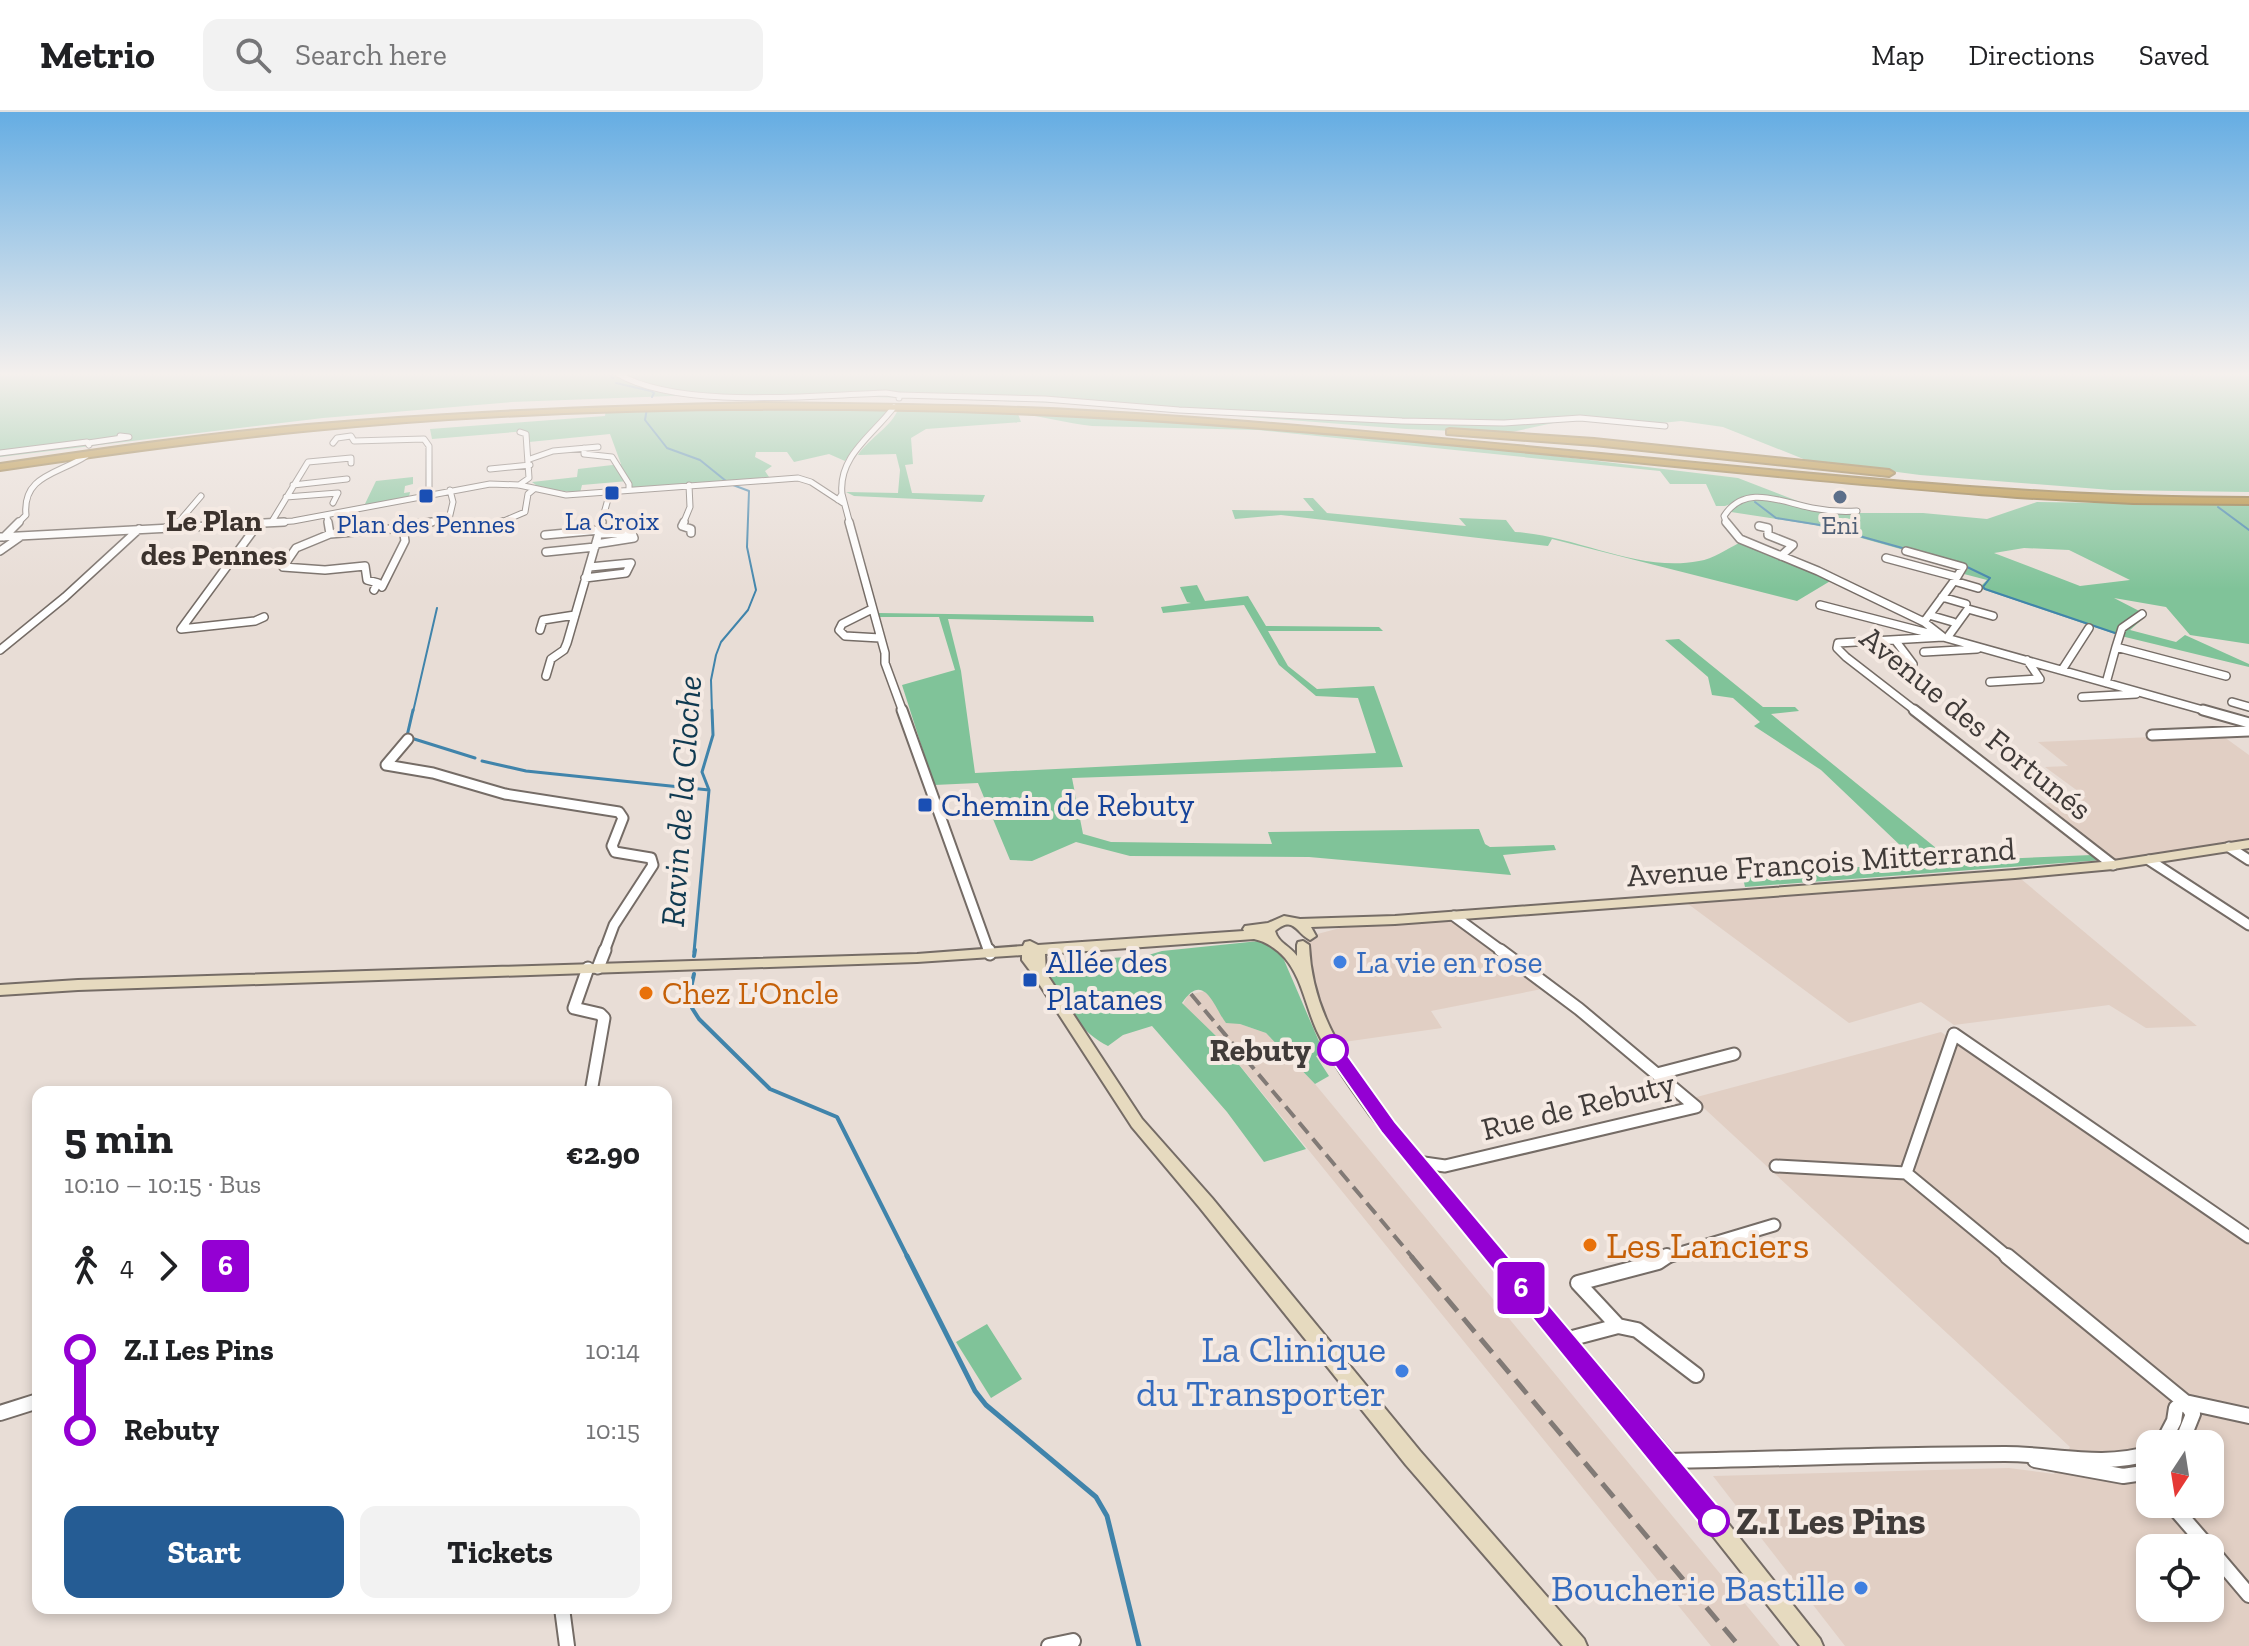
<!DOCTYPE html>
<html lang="en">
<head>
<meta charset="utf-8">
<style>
	body { margin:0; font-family:"Zilla Slab",serif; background:#f2f2f2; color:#202124; height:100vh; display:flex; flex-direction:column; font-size:30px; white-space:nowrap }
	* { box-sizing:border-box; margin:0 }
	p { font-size:26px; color:#757577 }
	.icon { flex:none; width:44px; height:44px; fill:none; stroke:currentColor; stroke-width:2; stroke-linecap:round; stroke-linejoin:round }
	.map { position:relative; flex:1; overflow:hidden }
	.details { position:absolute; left:32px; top:974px; width:640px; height:528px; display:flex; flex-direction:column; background:#fff; border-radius:16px; box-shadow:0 4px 12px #0003 }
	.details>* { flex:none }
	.badge { padding:0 16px; border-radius:6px; font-size:28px; line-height:52px }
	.needle { width:52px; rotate:192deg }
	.controls { position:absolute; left:2136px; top:1318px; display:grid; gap:16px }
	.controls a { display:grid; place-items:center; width:88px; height:88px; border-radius:16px; background:#fff; box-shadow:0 4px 12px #0003; font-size:40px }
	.map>.badge { position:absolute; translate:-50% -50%; box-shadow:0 0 0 4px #fff }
	.legs { display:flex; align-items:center; gap:12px; height:88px; padding:0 32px; font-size:26px }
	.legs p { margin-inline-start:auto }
	.overview { display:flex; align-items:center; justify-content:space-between; height:136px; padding:0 32px }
	h1 { font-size:44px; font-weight:800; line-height:60px }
	.button { display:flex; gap:16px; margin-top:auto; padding:16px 32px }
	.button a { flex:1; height:92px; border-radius:16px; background:#255c94; color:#fff; font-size:32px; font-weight:800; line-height:92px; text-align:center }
	.button a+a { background:#f2f2f2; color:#202124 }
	ul { padding:0 32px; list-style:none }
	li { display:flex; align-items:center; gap:28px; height:80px; font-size:30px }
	li i { display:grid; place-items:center; width:12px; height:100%; margin:0 10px; background:currentColor }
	li i::after { content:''; width:20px; height:20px; margin:-10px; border:6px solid; border-radius:50%; background:#fff }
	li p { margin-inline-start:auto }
	li:first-child i { background:linear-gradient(#0000 50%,currentColor 0) }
	li:last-child i { background:linear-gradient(currentColor 50%,#0000 0) }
	header { display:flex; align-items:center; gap:48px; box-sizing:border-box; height:112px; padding:0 40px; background:#fff; border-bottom:2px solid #e0e0e0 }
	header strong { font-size:38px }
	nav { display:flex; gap:44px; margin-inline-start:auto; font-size:28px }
	.search { width:560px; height:72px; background:#f2f2f2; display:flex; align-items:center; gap:20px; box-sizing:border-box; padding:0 28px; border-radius:16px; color:#757577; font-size:30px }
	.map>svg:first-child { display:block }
	.built { fill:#e1cfc4; fill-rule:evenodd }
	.green { fill:#80c399; fill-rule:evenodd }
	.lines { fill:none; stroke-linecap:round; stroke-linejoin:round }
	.stream-far3 { stroke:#4084ab; stroke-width:2 }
	.stream-far2 { stroke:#4084ab; stroke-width:3 }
	.stream-far1 { stroke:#4084ab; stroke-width:4 }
	.stream { stroke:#4084ab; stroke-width:5 }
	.street-far4-casing { stroke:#756c66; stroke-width:7 }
	.street-far3-casing { stroke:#756c66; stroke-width:10 }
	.street-far2-casing { stroke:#756c66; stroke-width:13 }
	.street-far1-casing { stroke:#756c66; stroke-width:15 }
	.street-casing { stroke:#756c66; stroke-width:18 }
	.secondary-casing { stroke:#756c66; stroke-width:4 }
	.highway-casing { stroke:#876a2f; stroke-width:4 }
	.street-far4 { stroke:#fff; stroke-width:5 }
	.street-far3 { stroke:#fff; stroke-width:7 }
	.street-far2 { stroke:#fff; stroke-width:9 }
	.street-far1 { stroke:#fff; stroke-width:11 }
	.street { stroke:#fff; stroke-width:14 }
	.secondary { fill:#e6dabf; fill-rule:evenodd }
	.highway { fill:#ad832a; fill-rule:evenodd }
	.rail-far1 { stroke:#817a76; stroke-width:4; stroke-dasharray:14 7; stroke-linecap:butt }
	.rail { stroke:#817a76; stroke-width:5; stroke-dasharray:18 9; stroke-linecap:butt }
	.line-1 { fill:#9400d3; stroke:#fff; stroke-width:2 }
	.transit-dot { fill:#1a4fb4; stroke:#f5eae3; stroke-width:3 }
	.service-dot { fill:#5c6f8a; stroke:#f5eae3; stroke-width:3 }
	.shop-dot { fill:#3f7fe0; stroke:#f5eae3; stroke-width:3 }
	.food-dot { fill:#e8710a; stroke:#f5eae3; stroke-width:3 }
	.stop-1-dot { fill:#fff; stroke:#9400d3; stroke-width:4 }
	.labels { text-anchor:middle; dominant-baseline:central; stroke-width:8; stroke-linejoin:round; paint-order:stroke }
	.far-transit-label { font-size:26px; fill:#164399; stroke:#f5eae3 }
	.far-service-label { font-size:26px; fill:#4e5e75; stroke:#f5eae3 }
	.far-quarter-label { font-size:30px; font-weight:bold; fill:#3b322d; stroke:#f5eae3 }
	.street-label { font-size:32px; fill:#403b39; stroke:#f5eae3 }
	.transit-label { font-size:32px; fill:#164399; stroke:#f5eae3; text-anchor:start }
	.shop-label { font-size:32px; fill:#366cbe; stroke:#f5eae3; text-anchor:start }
	.food-label { font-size:32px; fill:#c56008; stroke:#f5eae3; text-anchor:start }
	.stop-label { font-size:32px; font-weight:bold; fill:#403b39; stroke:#f5eae3; text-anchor:end }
	.water-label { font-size:34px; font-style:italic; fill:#103a51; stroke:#f5eae3 }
	.near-food-label { font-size:38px; fill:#c56008; stroke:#f5eae3; text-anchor:start }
	.near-shop-label { font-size:38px; fill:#366cbe; stroke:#f5eae3; text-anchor:end }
	.near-stop-label { font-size:38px; font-weight:bold; fill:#403b39; stroke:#f5eae3; text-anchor:start }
</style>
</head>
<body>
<header>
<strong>Metrio</strong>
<div class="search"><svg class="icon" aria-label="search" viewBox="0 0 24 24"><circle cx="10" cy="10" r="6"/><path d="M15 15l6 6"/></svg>Search here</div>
<nav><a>Map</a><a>Directions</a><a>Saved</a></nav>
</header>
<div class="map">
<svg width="2249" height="1534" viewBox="0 0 2249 1534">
	<rect width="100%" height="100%" fill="#e8ddd6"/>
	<path class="built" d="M2220,622L2249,643V748L2229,735L2113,753L2037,693L2086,685L2045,655L2068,654L2038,630Z
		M2015,762L2197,914L2146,916L2109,893L1954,913L1921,890L1849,911L1680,786Z
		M1450,804L1547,876L1431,899L1442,916L1330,932L1303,833L1310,824L1340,816Z
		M1205,879L1240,912L1266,921L1315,972L1780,1534H1711L1216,924L1182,894L1188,883Z
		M1941,920L2249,1133V1534H1845L1713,1364L2009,1356L2054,1362L2070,1335L1693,986ZM2150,1332H2210V1392H2150ZM2150,1436H2210V1496H2150Z"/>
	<path class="green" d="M0,262H2249V380L2111,378L1920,363L1806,348L1723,315L1681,309L1642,313L1567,308L1507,321L1406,317L1067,291L874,285L671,284L512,290L323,306L0,345Z
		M889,295C878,316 857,328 845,349L829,342L794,350L787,340H756L755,345L772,354L765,359L769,365L631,377L628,369L582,373L580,381L540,376L532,370L577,365L578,357L621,352L610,322L529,330L527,319L432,327L430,317L605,304L606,297Z
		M899,295L1223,313L1531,341L1738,366L1813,395L1754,384L1725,394H1716L1706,372H1670L1660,359L1258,318L1092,314C1066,311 1043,304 1018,302L1021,310L926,317L911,326L913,352L905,353L912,381L985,383L982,390L854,384L846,380L898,381L900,358L896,342L858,343C869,326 893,314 899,295Z
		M413,365V372L405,374L404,381L410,380L409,385L364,394L376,369Z
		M1303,386H1313L1327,401L1466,414L1459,406L1506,408L1515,420C1576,423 1638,461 1699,449C1713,447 1727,437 1739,431L1832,468L1797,489L1552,427L1548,434L1281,403L1235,407L1232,398L1314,399Z
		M1756,386L1846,401H1923L1987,407L2037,390L2249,393V532L2190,523L2166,495L2114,486L2147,503L2130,518L2176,530L2185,523L2249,552V555L2121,524L1979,476L1987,468L1964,462L1968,456L1815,413L1731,400L1737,392ZM2024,436L2069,438L2130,468L2080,474L1994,441Z
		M1197,473L1205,489L1248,484L1266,514L1379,515L1383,519H1268L1288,554L1317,577L1374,574L1403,655L1072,666L1083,722L1111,730L1272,732L1268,720L1479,717L1485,732L1490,735L1554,733L1556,738L1503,743L1511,763L1309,745L1130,744L1076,730L1032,749L1010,748L978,671L934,673L902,573L955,558L939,505H879L878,501L1093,504L1094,510L948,507L961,559L975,661L1376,641L1358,586L1316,584L1279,553L1244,493L1163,501L1161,495L1191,491L1187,490L1180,475Z
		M1679,527L1763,595H1795L1799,599L1771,602L1952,749L2092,743L2103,748L1745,775L1743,766L1855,755H1923L1821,658L1754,614L1760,610L1733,586L1712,583L1708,565L1665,528Z
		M1259,829L1281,841L1324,941L1316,944L1329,964L1315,972L1266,921L1240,912L1226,911C1215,897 1204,857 1182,891L1216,924L1306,1037L1264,1050L1227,1000L1152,914L1123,923L1108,934C1083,923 1051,882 1049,854L1058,849L1145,844L1162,839Z
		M987,1212L1022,1267L991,1286L956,1230Z"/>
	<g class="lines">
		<path class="stream-far3" d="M609,262L613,266
			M616,271L651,279L654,281L652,285
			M647,296L645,308L667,336L700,348L726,369
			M1755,390L1776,406L1820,413L1906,437
			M2218,395L2249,418
			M1963,453L1990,466L1983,475L1985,477L2115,521
			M413,600L437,496
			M712,600L711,568L716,543L721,530L748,498L756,478L747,435L749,379L733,373"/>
		<path class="stream-far2" d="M407,624L413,598
			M411,626L475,646
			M482,649L526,659L709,678
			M694,840L709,678L702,660L713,623L712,598"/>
		<path class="stream-far1" d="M694,844L695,838
			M689,885L694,862
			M692,896L699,907L770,977L837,1005L908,1146"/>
		<path class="stream" d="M907,1144L975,1279L986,1293L1096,1385L1107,1404L1139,1534"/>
		<defs>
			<path id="street-far4" d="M618,262C681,298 813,283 886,281L899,283V286
				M900,283L1045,287L1179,298L1402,309L1504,311L1580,306L1665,314
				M88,331L129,325L120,324
				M333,331L337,326L351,324L354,329L424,327L429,334V382
				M584,336V342L612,345L629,372V378
				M0,341L87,330L89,333
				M530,347L553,339L598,335
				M490,357L530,353
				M293,373L347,367
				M519,373L529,366L526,322L520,320
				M842,382C838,344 873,323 894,295
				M286,385L338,381L333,391
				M838,388L842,382L850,412
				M327,404L328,412
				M271,411L308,350L351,346V351
				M17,412L26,403C22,363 59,362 86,344
				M177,412L201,384
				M247,412L293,409L490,372L519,373L566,383L798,366L811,370L843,391
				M418,412L449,407L453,390L450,378
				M497,412L525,400L528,382L534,377
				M601,412L610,380
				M683,412L690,395L689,373
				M1727,412L1724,404C1745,371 1781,390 1812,396C1827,399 1842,400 1857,399"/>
			<path id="street-far3" d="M328,410L330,422L403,416L405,429L382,475
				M684,410L682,414L691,417V421
				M849,410L885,541V551L903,600
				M1726,410L1740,427L1818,459L1924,510L1942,524
				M258,412L181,517L255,509L264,505
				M401,414L432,410
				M491,414L502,410
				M1759,414L1768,416V423L1793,433L1781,444
				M173,416L179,410
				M330,422L296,436L283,455L325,458L365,454L367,468L378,471L374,478
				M545,423L600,418
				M0,425L284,410
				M4,425L19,410
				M596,432L634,426L632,421L599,422
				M0,439L20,425
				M1906,439L1963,455L1957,465
				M546,440L595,435
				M1886,446L1957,465L1924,510
				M585,466L626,461L631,451L590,455
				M1954,469L1978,476
				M1942,485L1966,492
				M1820,493L1932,522
				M872,497L842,512L839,518L845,524L880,526
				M1929,503L1953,510
				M540,518L543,508L575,503
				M1947,526L1968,497L1993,504
				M1895,528L1913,552
				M2116,535L2122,516L2142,502
				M0,538L65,485L139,417
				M1924,540L1977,537
				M2062,558L2089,516
				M546,564L551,547L564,538L567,531L602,410
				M1990,570L2040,567L2027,548
				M2106,571L2116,535L2226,564
				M2082,585L2136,582
				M2232,590L2249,595
				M1917,600L1846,545L1837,536L1838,531L1943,525L2210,600"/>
			<path id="street-far2" d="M902,598L989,840
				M1914,598L2113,753
				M2203,598L2249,611
				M2152,623L2249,619
				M408,627L386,653L433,661L505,682L619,700L623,706L612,734L615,740L651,746L653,753L614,813L604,840
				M2229,735L2249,748
				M2149,748L2249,813
				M1454,804L1503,840"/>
			<path id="street-far1" d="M989,838L990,842
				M588,856L574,896L600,902L604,906L591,980
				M598,856L605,838
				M1657,962L1734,942
				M1417,1050L1445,1054L1696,995L1579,897L1500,838
				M1776,1054L1906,1061
				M1906,1061L1954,922L2249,1125
				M1906,1061L2009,1146
				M1664,1146L1774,1113"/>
			<path id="street" d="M2007,1144L2185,1290L2249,1304
				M1618,1214L1637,1218L1696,1263
				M1565,1228L1618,1214L1578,1171L1658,1150L1667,1144
				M0,1301L38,1289
				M2162,1332L2174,1309L2176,1296L2185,1290L2193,1302L2181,1332
				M2035,1348L2123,1364L2150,1360
				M1669,1349C1781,1347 1893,1342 2005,1342C2054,1342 2103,1356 2150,1341
				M2171,1392L2209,1436
				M2210,1437L2249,1483
				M562,1496L567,1534
				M1049,1534L1073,1529"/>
			<path id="secondary" d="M2249,728V736L2113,757L2015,766L1395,812L1311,815L1316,824L1310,828C1296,821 1294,803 1275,819C1278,831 1290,834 1297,844V833L1298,830L1303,829L1309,833C1312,899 1343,943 1380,995L1673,1342L1820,1527L1823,1534H1800L1659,1356L1370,1003C1351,976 1331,949 1317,919C1306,895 1302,866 1285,846C1277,837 1265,829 1254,827L1045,842L1046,861L1142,1007L1212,1086L1420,1339L1584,1527L1587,1534H1563L1406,1353L1200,1096L1132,1015L1034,864L1022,848V843L917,850L78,878L0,883V873L78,868L917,842L1023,834L1025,830L1030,829L1038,833L1244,819L1243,817L1245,814L1268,811L1284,804L1300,807L1395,804L2015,758L2113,749Z"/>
			<path id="highway" d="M762,291C864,292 967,293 1069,298C1236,307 1403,323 1569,339C1795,360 2022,386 2249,386V392L2133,391L2017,385C1648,357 1281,305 912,298C709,294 505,299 303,319C201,329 101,343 0,358V352C102,337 204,322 307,313C459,300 610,294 762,291Z
				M1450,317L1594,327L1889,358L1894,361L1889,364L1594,333L1447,322V318Z"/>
		</defs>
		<use href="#street-far4" class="street-far4-casing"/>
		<use href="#street-far3" class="street-far3-casing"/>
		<use href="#street-far2" class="street-far2-casing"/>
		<use href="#street-far1" class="street-far1-casing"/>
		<use href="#street" class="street-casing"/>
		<use href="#secondary" class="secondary-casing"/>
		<use href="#highway" class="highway-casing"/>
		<use href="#street-far4" class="street-far4"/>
		<use href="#street-far3" class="street-far3"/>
		<use href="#street-far2" class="street-far2"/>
		<use href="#street-far1" class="street-far1"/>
		<use href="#street" class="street"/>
		<use href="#secondary" class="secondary"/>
		<use href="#highway" class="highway"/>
		<path class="rail-far1" d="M1191,882L1413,1146"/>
		<path class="rail" d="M1411,1144L1739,1534"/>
	</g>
	<linearGradient id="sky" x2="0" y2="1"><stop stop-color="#65ade3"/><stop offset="0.55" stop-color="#f5f0ed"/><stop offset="1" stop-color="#f5f0ed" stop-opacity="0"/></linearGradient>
	<rect width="2249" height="477" fill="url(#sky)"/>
	<path class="line-1" d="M1333,931L1340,933L1395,1010L1723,1400L1726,1409L1723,1418L1714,1422L1705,1418L1382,1021L1324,938Z"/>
	<g class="transit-dot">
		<rect x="604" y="373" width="16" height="16" rx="4"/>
		<rect x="418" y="376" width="16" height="16" rx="4"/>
		<rect x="917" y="685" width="16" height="16" rx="4"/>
		<rect x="1022" y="860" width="16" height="16" rx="4"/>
	</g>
	<circle class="service-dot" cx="1840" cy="385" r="8"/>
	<g class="shop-dot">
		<circle cx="1340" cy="850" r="8"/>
		<circle cx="1402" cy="1259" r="8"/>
		<circle cx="1861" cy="1476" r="8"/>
	</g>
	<g class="food-dot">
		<circle cx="646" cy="881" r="8"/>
		<circle cx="1590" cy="1133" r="8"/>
	</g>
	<g class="stop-1-dot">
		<circle cx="1333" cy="938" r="14"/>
		<circle cx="1714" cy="1409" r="14"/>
	</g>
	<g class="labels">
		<g class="far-transit-label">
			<text x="612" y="409">La Croix</text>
			<text x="426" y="412">Plan des Pennes</text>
		</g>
		<g class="far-service-label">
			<text x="1840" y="413">Eni</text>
		</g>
		<g class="far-quarter-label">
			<text x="214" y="409">Le Plan<tspan x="214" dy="34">des Pennes</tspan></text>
		</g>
		<g class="street-label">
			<text transform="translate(1976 611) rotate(39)">Avenue des Fortunés</text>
			<text transform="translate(1821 750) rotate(-4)">Avenue François Mitterrand</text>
			<text transform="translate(1578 994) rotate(-14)">Rue de Rebuty</text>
		</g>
		<g class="transit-label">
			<text x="941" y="693">Chemin de Rebuty</text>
			<text x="1046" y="850">Allée des<tspan x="1046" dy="37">Platanes</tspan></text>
		</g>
		<g class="shop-label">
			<text x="1356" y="850">La vie en rose</text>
		</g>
		<g class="food-label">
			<text x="662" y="881">Chez L'Oncle</text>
		</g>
		<g class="stop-label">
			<text x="1311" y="938">Rebuty</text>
		</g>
		<g class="water-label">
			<text transform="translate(681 689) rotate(-86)">Ravin de la Cloche</text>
		</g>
		<g class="near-food-label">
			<text x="1606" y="1133">Les Lanciers</text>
		</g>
		<g class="near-shop-label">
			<text x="1386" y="1237">La Clinique<tspan x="1386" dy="44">du Transporter</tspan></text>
			<text x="1845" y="1476">Boucherie Bastille</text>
		</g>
		<g class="near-stop-label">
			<text x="1736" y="1409">Z.I Les Pins</text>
		</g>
	</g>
</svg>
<div class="controls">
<a><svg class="needle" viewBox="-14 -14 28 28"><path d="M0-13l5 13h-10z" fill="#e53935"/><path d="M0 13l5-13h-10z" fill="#757577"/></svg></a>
<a><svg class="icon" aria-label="locate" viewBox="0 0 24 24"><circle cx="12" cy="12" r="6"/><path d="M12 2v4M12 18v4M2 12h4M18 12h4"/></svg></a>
</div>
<b class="badge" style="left:1521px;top:1176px;background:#9400d3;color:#fff">6</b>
<section class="details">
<div class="overview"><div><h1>5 min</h1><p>10:10 – 10:15 · Bus</p></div><b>€2.90</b></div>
<div class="legs"><svg class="icon" aria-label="walk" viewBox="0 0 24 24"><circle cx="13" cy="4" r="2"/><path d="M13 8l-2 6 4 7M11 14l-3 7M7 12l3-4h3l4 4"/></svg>4<svg class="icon" aria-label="forward" viewBox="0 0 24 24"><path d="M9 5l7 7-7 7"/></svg><b class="badge" style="background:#9400d3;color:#fff">6</b></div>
<ul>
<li><i style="color:#9400d3"></i><b>Z.I Les Pins</b><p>10:14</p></li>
<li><i style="color:#9400d3"></i><b>Rebuty</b><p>10:15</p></li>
</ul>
<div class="button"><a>Start</a><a>Tickets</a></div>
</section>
</div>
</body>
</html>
